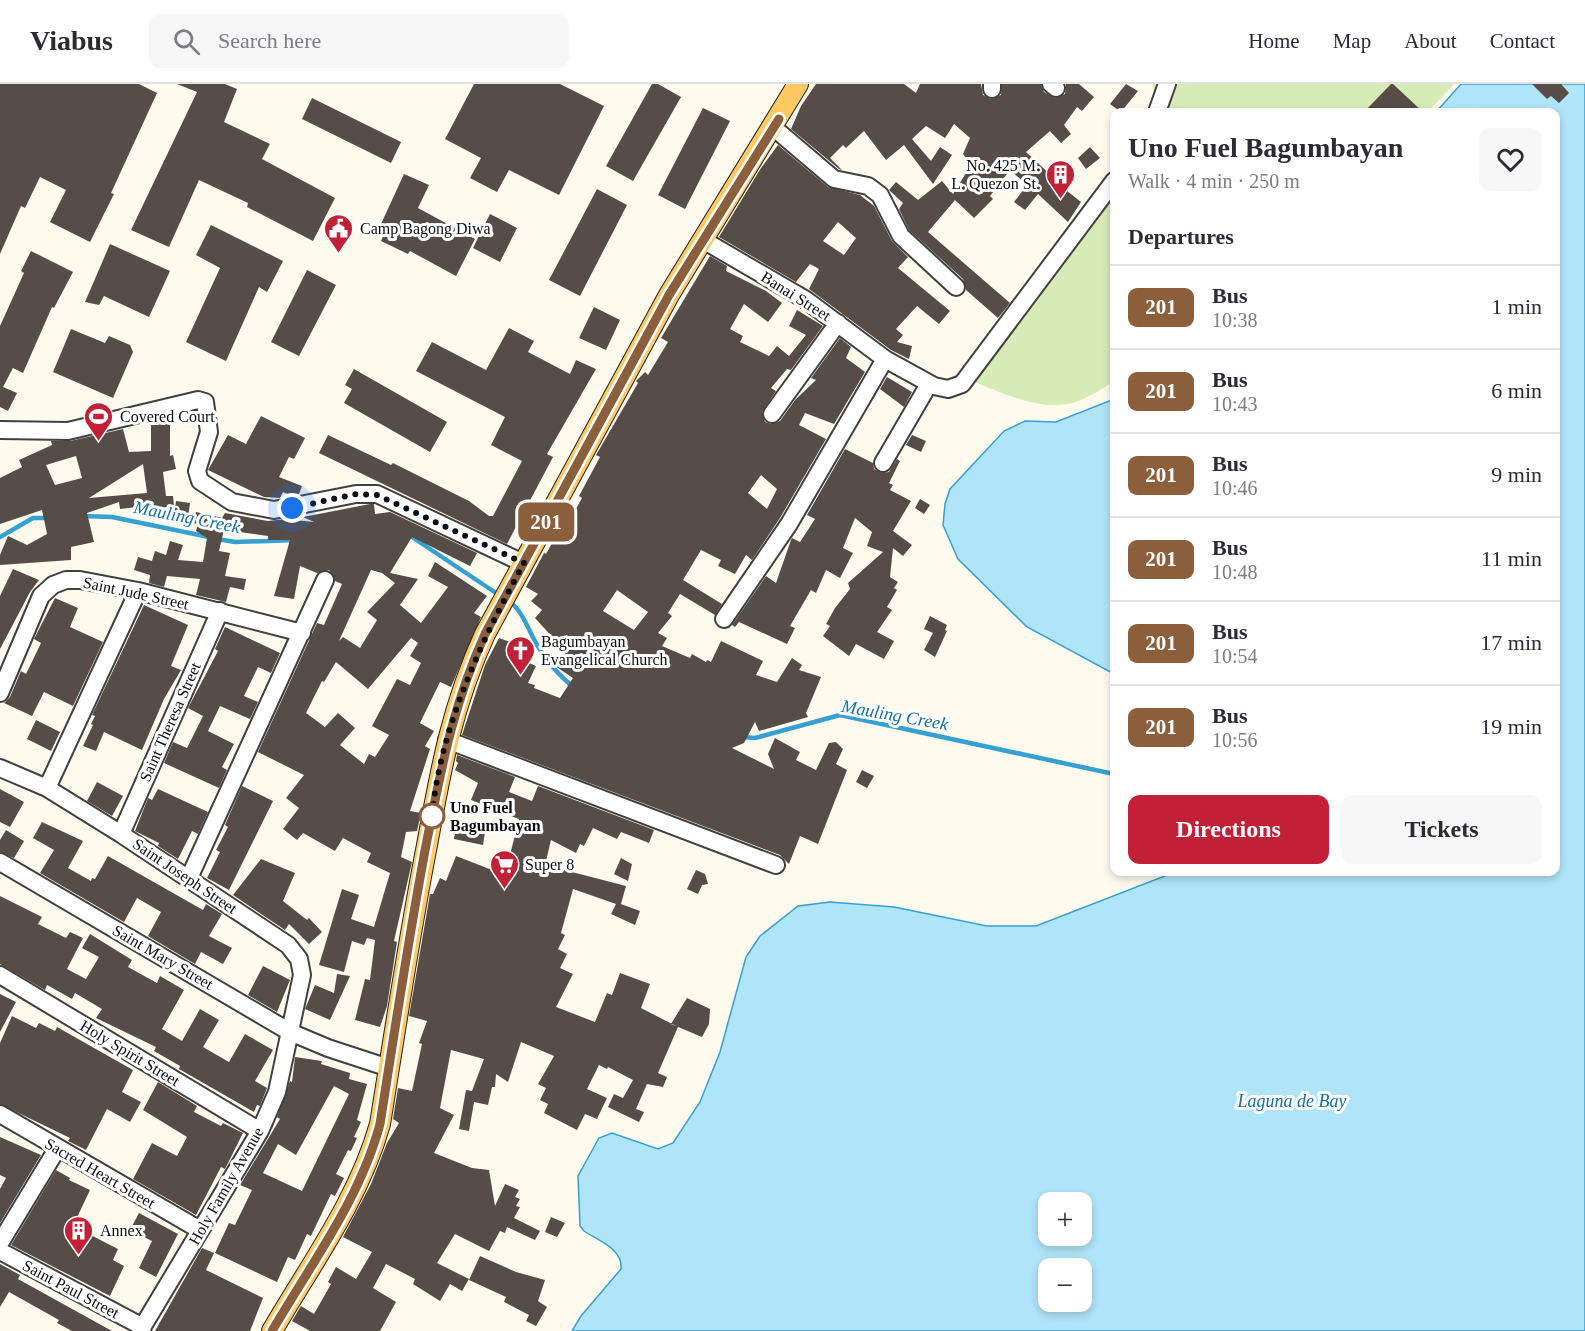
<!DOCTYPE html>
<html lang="en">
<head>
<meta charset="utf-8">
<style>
	body { margin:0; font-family:Georgia,serif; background:#f7f7f7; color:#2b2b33; height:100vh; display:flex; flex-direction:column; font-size:22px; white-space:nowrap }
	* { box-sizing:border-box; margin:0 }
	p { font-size:20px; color:#7c7c81 }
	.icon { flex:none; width:33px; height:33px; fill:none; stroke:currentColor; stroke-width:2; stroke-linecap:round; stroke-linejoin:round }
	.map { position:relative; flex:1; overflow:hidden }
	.sheet { position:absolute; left:1110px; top:24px; width:450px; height:768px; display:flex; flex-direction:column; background:#fff; border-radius:12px; box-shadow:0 3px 9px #0003 }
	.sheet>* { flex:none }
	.badge { padding:0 12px; border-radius:9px; font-size:21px; line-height:39px }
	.fabs { position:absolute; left:1038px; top:1108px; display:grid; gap:12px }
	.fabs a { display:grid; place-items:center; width:54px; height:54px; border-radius:12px; background:#fff; box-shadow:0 3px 9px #0003; font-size:30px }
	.you { position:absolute; width:30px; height:30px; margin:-15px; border:4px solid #fff; border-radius:50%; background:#1a73e8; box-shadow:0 0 0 9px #1a73e833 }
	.map>.badge { position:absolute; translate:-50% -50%; box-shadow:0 0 0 3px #fff }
	h2 { padding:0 18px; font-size:22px; line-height:54px }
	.round { display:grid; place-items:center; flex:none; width:63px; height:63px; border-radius:12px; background:#f7f7f7 }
	.head { display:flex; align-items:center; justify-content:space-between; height:102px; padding:0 18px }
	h1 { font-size:28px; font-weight:700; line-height:45px }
	.cta { display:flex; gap:12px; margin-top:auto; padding:12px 18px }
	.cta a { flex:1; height:69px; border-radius:12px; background:#c22036; color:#fff; font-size:24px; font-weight:700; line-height:69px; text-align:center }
	.cta a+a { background:#f7f7f7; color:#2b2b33 }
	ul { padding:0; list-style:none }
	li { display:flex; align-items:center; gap:18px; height:84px; padding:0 18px; border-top:2px solid #e1e1e2 }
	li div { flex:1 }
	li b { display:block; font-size:22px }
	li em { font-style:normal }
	li .badge { min-width:66px; font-weight:700; text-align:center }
	header { display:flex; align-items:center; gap:36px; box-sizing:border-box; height:84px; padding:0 30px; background:#fff; border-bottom:2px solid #e1e1e2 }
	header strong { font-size:28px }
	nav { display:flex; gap:33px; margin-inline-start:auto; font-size:21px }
	.search { width:420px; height:54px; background:#f7f7f7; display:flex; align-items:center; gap:15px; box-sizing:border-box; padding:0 21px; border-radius:12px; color:#7c7c81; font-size:22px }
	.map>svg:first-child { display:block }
	.green { fill:#d6ebb6 }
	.water { fill:#b0e4f8; stroke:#35a1d2; stroke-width:1.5; fill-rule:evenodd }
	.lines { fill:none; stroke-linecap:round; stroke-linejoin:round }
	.stream { stroke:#35a1d2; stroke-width:4.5 }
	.building { fill:#564d49; fill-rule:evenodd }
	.minor-casing { stroke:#404040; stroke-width:20 }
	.major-casing { stroke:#1e1e1e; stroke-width:22 }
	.minor { stroke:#fff; stroke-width:16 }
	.major { stroke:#fdc960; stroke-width:20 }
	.line-casing { stroke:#fff; stroke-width:14 }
	.line { stroke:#8b5e3c; stroke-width:9 }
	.walk { stroke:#0d0d0d; stroke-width:6; stroke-dasharray:0 10.8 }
	.stop-dot { fill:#fff; stroke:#8b5e3c; stroke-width:3 }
	.labels { text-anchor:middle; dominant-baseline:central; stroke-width:6; stroke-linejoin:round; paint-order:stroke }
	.poi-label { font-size:16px; fill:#0d0d0d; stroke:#fff; text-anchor:start }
	.street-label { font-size:16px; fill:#0d0d0d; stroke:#fff }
	.stop-label { font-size:16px; font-weight:bold; fill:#0d0d0d; stroke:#fff; text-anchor:start }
	.water-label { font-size:18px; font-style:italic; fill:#1271a3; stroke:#fff }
</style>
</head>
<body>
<header>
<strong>Viabus</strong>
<div class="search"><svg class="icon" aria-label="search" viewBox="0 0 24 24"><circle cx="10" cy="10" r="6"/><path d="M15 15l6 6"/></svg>Search here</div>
<nav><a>Home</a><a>Map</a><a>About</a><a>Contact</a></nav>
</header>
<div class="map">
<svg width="1585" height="1247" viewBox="0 0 1585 1247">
	<rect width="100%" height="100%" fill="#fffaee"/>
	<path class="green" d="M1153,0H1454L1428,28H1154Z
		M1114,104V297C1101,306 1083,317 1068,320C1036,326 998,307 969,296Z"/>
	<path class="water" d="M1461,0H1585V1247H572L581,1232L621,1185C623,1165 599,1157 584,1147L580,1142L578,1092L599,1054L612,1049L658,1065L673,1059L700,1018L720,968L746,873L760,852L798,822L830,818L894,823L987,842H1036L1175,788H1556V28H1436ZM1048,1119H1082V1152H1048ZM1048,1185H1082V1218H1048Z
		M1114,315V590L1027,543L958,475L943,441L945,420L950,405L1004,347L1025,337L1056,338Z"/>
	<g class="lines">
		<path class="stream" d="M82,432L112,433L209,453
			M409,451L499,511
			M0,453L33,434H49
			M217,455L235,458L296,456
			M509,517C524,528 529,549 539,564C548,579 560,592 573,603
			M742,653L755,654L840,631L1114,690"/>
	</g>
	<path class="building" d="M0,0H139L157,9L111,109L114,110L90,158L50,138L66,106L40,93L25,124L21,122L0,170Z
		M177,0H225L237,5L224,38L270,60L262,75L335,114L313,157L247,123L248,119L199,96L169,163L131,146L197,8Z
		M474,0H560L604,22L559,111L509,86L497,108L470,94L481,74L445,55Z
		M652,0H658L681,13L633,97L606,82Z
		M816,0H904L916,9L920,0H981L983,11L991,15L1001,11L1002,0H1041L1044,8L1055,14L1065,10L1066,0H1079L1094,13L1082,27L1077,23L1064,41L1071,50L1061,59L1050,47L1026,68L1054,94L1052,95L1081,118L1068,138L1038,110L1025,126L1014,118L1027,101L1010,86L990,112L993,115L974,134L955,116L928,148L1010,219L998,234L966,206L963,195L909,146L899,125L903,119L889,106L896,98L918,116L942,97L953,110L971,81L963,70L970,54L954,40L945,54L926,42L912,55L931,77L940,63L952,71L933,100L904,61L886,76L864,47L846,64L843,61L830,74L842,86L839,85L791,45L801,22Z
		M1126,0L1138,7L1121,28L1110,20Z
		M1391,0H1393L1423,28H1364Z
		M1532,0H1561L1569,9L1559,19L1551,12L1547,15Z
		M312,14L401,58L391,79L302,35Z
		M703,24L730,37L685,125L658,111Z
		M778,61L828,103L860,111L874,122L892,157L908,173L898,184L950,227L939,240L917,222L896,245L903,251L897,258L912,262L909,275L891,266L809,205L819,185L810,180L796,198L719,153L761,84ZM838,138L856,154L844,171L823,157Z
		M1090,63L1100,74L1086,85L1078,74Z
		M404,90L429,101L418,124L475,155L456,192L410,167L408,170L381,157L387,143L381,140Z
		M597,105L627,121L580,212L549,196Z
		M490,130L517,144L500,178L473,164Z
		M211,141L283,177L267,208L259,203L226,277L186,258L220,184L196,171Z
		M110,160L170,187L149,233L104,212L99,221L85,218Z
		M31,167L73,188L54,224L52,223L23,289L13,284L3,303L17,309L8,327L0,323V242L24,189L21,187Z
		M710,172L727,182L726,187L766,207L782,219L768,238L744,220L730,245L743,252L740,258L769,272L777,262L789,272L806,251L789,242L797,226L823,242L791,286L787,285L771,304L776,307L762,328L765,338L771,340L780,337L795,316L816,296L811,294L840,254L851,263L846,274L865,288L834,340L805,329L799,341L826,355L780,434L752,476L746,471L735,490L718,482L721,476L701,466L683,496L722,520L715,531L680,510L668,529L672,532L658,549L667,554L662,562L690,574L692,570L706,578L707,576L711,578L721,557L763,577L756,591L777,598L792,574L802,581L799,586L821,593L806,629L808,633L759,647L755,638L744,659L732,664L774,685L768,670L775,654L800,668L796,676L816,686L829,659L836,658L843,665L836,680L847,686L818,760L800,752L789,780L780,771L462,651L485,581L499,554L518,561L514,572L536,582L528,599L535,601L534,604L560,614L573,594L555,582L565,567L535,534L542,526L531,517L538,510L526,503L544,469L546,470L562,441L566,443L582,414L579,412L600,373L596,371L638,299L636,297L645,288L648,291L668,258L661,254ZM761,391L777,405L767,425L748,409ZM617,506L648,528L634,546L603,527Z
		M307,186L336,201L299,272L271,258Z
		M594,223L620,236L606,266L579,254Z
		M509,244L534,257L528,268L570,290L576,276L596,285L547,370L553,373L507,460L319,369L328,351L391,381L393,379L469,417L489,432H493L522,377L491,361L505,333L416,287L432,258L486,286Z
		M71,245L105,259L109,252L130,261L133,268L113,314L53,288Z
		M354,285L447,338L430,368L344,319L352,305L345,301Z
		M887,293L912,308L904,323L880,305Z
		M261,332L305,354L294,375L289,373L279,393L302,402L299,410L292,412L283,408L280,414L264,413L208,386L228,351L246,360Z
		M170,333V372L173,371L176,385L163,388L166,412H173L174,422L146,427L145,422L120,425L119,418L87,429L94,458L71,463V476L0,481V471L8,452L27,461L47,450L42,426L0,440V394L22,383L19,376L52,361L51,357H70L123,345L129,368L151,367V338ZM76,372L82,394L55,401L46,381ZM143,380L147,409L89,414Z
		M912,351L926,357L921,368L906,361Z
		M845,365L873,379L874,385L882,389L889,388L897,375L900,377L889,399L893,401L890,406L911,417L893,447L912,461L903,472L893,464L890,493L898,498L894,504L897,506L887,523L892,526L877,548L894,557L884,575L856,560L849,572L823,552L830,542L826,540L835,524L850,505L848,499L883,468L867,462L872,448L855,434L843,464L853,469L840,494L826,486L816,509L811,506L790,542L795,544L787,560L739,538L735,543L732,541L766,492L776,499L791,456L792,454L800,458L815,435L807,431Z
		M920,415L930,421L924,430L915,424Z
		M176,417L190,419L188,434L174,432Z
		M370,420H374L375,430L390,428L477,469L470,482L412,453L390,489L418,495L400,521L421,539L448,503L428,492L435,478L487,512L474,529L481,533L451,603L440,598L420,639L434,647L425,662L430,665L410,727L421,729L417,747L406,748L401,773L412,778L394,857L397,858L387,922L380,943L355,936L365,895L370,896L375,856L367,854L364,861L352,857L344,888L319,881L342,805L359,811L351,835L374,843L390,789L367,778L371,769L343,754L335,767L303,749L297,756L283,745L299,724L286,714L304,691L258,668L317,539L324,541L342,500L335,497L329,486L317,489L300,482L294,515L274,512L290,456H268V452L224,446L219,467L230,469L225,492L246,495L244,506L230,503L226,518L196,511L200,495L167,492L164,503L149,499L150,491L134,486L138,473L152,477L155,467L166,471L170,457L183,461L178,476L203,478L207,454L196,447L198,440L193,439L196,428L222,434L225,429L268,437L285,435L314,438L303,433ZM371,486L382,489L395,499L367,528L377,536L360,564L343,553L339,557ZM411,554L418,559L410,572L421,579L410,601L397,595L372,642L389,651L375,673L369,670L364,680L340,661L355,644L338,629L325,643L306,629L322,597L324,598L336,578L368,605Z
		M13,485L39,496L30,508L0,565V512Z
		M55,514L78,524L70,543L103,558L73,622L44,608L32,632L4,619L10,613L21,587L26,590L41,559L34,555Z
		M144,521L188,541L171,582L181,586L164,615L142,666L104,648L96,667L83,662L93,641L91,640L95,632L92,631Z
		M930,532L947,541L945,546L947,547L935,573L924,566L933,549L924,545Z
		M225,543L280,569L271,589L258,583L244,612L258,618L250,635L220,622L208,647L234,660L222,683L227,686L219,704L164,679L173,658L187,664L203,632L188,624L218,567L215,565Z
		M36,636L60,648L51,667L27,655Z
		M457,671L515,693L509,708L532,717L538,702L654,746L649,759L621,748L617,755L593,744L584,762L580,760L576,769L551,756L545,781L626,802L621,820L640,827L635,841L611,830L616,820L573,805L561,849L565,851L558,865L567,870L560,884L573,890L556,923L595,938L607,909L612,911L620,889L650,900L641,924L678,943L658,989L667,993L663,1003L647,1000L636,1025L644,1028L639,1038L608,1023L614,1010L623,1014L633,996L608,983L607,985L599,981L587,1005L607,1014L597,1035L585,1030L577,1046L544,1029L548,1020L540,1016L546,1004L538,1000L554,972L521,958L508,998L496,990L495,1003H492L488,1021L474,1018L469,1047L459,1045L466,1006L472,1007L484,975L451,966L440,1024L454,1031L434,1069L472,1084L489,1086L495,1122L505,1100L519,1106L515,1113L520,1115L516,1122L520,1123L514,1134L540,1147L535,1156L507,1143L505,1149L500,1147L489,1167L455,1150L437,1179L469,1195L462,1207L450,1200L440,1217L413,1200L415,1195L386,1180L373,1204L396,1218L380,1247H310L292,1237L301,1222L314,1230L331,1200L328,1198L336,1183L356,1195L372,1168L343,1153L371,1100L387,1059L399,1039L393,1035L398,1004L412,1007L422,960L419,959L427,937L409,932L430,810H433L440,794L446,797L456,772L505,791L519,735L471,716L478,699L455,686L458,679L456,677Z
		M862,686L874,692L867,704L856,698Z
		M97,698L123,712L112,732L87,717Z
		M242,702L273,717L229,806L207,794L220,768L216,766L228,743L225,741Z
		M0,705L24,718L10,743L0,738Z
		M158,705L208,728L198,750L192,747L178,775L158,762L159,759L135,747L148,714L152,716Z
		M42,738L83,757L68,784L91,797L92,794L95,795L108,772L203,826L206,820L222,830L209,852L232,864L223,880L201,868L195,880L148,852L161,828L137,814L124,838L40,789L54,766L33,754Z
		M456,742L485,748L483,761L454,755Z
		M6,746L24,757L14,774L0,768V756Z
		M621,774L632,780L628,797L614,790Z
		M261,775L295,789L283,817L307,836L309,834L322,848L309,860L289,840L285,846L233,811Z
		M696,786L705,790L708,800L702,801L698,810L687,805Z
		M0,812L42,833L38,840L66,854L70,848L83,854L67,885L86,895L99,873L82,864L90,850L132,876L128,883L157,899L160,892L184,906L162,945L182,957L200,925L219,936L203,963L229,978L245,950L273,966L255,997L267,1004L260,1022L257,1021L254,1028L179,985L180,982L154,967L156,963L96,934L102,925L75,909L72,915L47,901L45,906L0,880Z
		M263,882L290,896L277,928L248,911Z
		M337,890L350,892L330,936L305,925L315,901L334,909Z
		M0,910L16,918L0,948Z
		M687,914L710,925L709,940L702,953L671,940Z
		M12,932L36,944L39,939L55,947L57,943L133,986L122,1008L141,1018L130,1038L107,1025L86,1066L68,1057L70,1054L0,1020V959Z
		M295,973L322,977L321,980L350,989L349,995L367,1000L357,1036L361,1038L354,1053L357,1054L351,1067L348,1066L336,1090L344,1094L335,1112L331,1110L311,1152L307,1150L295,1176L288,1173L277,1198L215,1169L229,1139L235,1141L252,1106L240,1101L280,1035L277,1033L290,997L292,998ZM334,1002L349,1010L302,1107L263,1089L278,1060L296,1071Z
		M158,998L197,1022L194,1028L221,1042L223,1039L243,1049L225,1085L221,1083L196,1131L133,1095L152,1059L177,1072L187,1053L143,1026Z
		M0,1053L41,1071L0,1139V1105L6,1094L0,1091Z
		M56,1086L70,1094L69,1096L90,1106L73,1142L118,1165L113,1176L124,1182L110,1212L11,1161Z
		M139,1129L178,1150L156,1193L139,1184L152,1157L130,1146Z
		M551,1133L565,1139L557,1153L545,1148Z
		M202,1164L214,1169L206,1186L263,1214L250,1247H155Z
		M480,1172L516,1188L545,1196L538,1217L547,1223L536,1242L526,1237L529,1231L504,1218L506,1213L469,1196Z
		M0,1180L20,1191L18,1195L112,1247H72L57,1239L59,1236L9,1208L0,1223Z"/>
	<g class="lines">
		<defs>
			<path id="minor" d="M1051,0L1056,4
				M992,5V0
				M1157,28L1167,0
				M774,44L834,95L868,102L880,111L901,152L956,203
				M703,156L806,216L885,275L934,302L948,305L962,300L1114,97
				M772,330L838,239
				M0,346L68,347L198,316L205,318L209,348L197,387L200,397L232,418L274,426L356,410H377L523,479
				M883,379L929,300
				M724,535L789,440L885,275
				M0,609L41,512L53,501L66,496H80L138,507L302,549
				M447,656L776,781
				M0,684L47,704L121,750L288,861L299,875L302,891L277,1008L260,1047L140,1247
				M47,704L138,507
				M121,750L220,527
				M0,778L290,948L328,964L389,984
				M189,794L325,496
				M0,891L260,1047
				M0,1030L200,1146
				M0,1159L57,1065
				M0,1167L143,1243"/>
			<path id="major" d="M272,1247C311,1180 359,1115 380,1040C395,947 409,853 427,761C441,684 452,622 485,550L669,211L798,0"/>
		</defs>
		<use href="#minor" class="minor-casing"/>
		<use href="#major" class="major-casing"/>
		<use href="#minor" class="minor"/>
		<use href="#major" class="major"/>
	</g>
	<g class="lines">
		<defs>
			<path id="line" d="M272,1247C311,1180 360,1115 380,1040C395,945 409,850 427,756C442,681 453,621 485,550L669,211L779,35"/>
		</defs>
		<use href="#line" class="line-casing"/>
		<use href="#line" class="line"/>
		<path class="walk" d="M292,424L356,410L377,411L524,479C480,559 440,645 432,732"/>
	</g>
	<defs>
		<symbol id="building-pin" viewBox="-11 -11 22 30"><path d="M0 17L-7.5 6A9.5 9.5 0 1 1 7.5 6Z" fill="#c22036" stroke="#fff"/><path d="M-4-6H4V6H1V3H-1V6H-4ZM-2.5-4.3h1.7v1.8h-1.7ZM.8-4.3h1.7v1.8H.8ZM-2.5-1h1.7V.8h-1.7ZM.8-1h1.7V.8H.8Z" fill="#fff"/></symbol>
		<symbol id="civic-pin" viewBox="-11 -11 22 30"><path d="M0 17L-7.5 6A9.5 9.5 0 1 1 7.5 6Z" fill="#c22036" stroke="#fff"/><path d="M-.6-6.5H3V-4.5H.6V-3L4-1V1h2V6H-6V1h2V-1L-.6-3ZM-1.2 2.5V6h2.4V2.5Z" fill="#fff"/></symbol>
		<symbol id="stadium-pin" viewBox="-11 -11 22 30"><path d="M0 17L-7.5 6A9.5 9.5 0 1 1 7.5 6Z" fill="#c22036" stroke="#fff"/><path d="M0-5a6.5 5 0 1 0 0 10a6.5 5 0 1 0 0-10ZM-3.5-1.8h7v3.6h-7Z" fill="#fff"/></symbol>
		<symbol id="church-pin" viewBox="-11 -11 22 30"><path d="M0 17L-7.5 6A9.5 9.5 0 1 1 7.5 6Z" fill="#c22036" stroke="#fff"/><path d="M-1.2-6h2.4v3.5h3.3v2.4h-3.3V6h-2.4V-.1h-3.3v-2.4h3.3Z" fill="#fff"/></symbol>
		<symbol id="supermarket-pin" viewBox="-11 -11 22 30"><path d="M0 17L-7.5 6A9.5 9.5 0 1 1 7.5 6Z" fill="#c22036" stroke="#fff"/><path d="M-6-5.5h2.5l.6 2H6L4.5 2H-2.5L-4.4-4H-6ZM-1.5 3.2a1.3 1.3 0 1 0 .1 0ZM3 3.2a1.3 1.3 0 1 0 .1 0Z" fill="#fff"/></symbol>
	</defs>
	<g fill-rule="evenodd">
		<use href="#building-pin" x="1044" y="74" width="33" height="45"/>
		<use href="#civic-pin" x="322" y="128" width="33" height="45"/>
		<use href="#stadium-pin" x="82" y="316" width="33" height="45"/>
		<use href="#church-pin" x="504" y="550" width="33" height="45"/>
		<use href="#supermarket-pin" x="488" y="764" width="33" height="45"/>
		<use href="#building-pin" x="62" y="1130" width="33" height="45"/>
	</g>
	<circle class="stop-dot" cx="432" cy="732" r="12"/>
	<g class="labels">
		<g class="poi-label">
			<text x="1040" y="81" text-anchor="end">No. 425 M.<tspan x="1040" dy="18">L. Quezon St.</tspan></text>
			<text x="360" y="144">Camp Bagong Diwa</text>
			<text x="120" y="332">Covered Court</text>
			<text x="541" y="557">Bagumbayan<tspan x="541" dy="18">Evangelical Church</tspan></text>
			<text x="525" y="780">Super 8</text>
			<text x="100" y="1146">Annex</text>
		</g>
		<g class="street-label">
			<text transform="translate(796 212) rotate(32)">Banai Street</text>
			<text transform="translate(136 509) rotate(12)">Saint Jude Street</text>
			<text transform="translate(170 638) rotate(-66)">Saint Theresa Street</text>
			<text transform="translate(185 792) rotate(34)">Saint Joseph Street</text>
			<text transform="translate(163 873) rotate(30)">Saint Mary Street</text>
			<text transform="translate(130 969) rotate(31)">Holy Spirit Street</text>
			<text transform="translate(100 1089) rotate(30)">Sacred Heart Street</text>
			<text transform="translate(226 1102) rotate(-60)">Holy Family Avenue</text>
			<text transform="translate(71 1205) rotate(28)">Saint Paul Street</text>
		</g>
		<g class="stop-label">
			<text x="450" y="723">Uno Fuel<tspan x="450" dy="18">Bagumbayan</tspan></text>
		</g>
		<g class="water-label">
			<text transform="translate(187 433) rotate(11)">Mauling Creek</text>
			<text transform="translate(895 631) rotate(10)">Mauling Creek</text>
			<text x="1292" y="1017">Laguna de Bay</text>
		</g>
	</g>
</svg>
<div class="fabs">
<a>+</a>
<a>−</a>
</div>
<div class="you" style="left:292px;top:424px"></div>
<b class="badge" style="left:546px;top:438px;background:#8b5e3c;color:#fff">201</b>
<section class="sheet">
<div class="head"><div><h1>Uno Fuel Bagumbayan</h1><p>Walk · 4 min · 250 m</p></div><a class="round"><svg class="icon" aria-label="heart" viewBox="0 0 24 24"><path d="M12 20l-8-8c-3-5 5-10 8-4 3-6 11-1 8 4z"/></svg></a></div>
<h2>Departures</h2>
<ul>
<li><span class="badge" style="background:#8b5e3c;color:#fff">201</span><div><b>Bus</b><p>10:38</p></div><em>1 min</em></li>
<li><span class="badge" style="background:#8b5e3c;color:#fff">201</span><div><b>Bus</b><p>10:43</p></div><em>6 min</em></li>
<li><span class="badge" style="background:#8b5e3c;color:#fff">201</span><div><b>Bus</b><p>10:46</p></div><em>9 min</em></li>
<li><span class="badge" style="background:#8b5e3c;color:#fff">201</span><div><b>Bus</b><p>10:48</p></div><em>11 min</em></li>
<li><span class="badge" style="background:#8b5e3c;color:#fff">201</span><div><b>Bus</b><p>10:54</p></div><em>17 min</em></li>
<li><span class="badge" style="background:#8b5e3c;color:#fff">201</span><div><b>Bus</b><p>10:56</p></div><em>19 min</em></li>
</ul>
<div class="cta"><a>Directions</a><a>Tickets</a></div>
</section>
</div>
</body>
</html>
